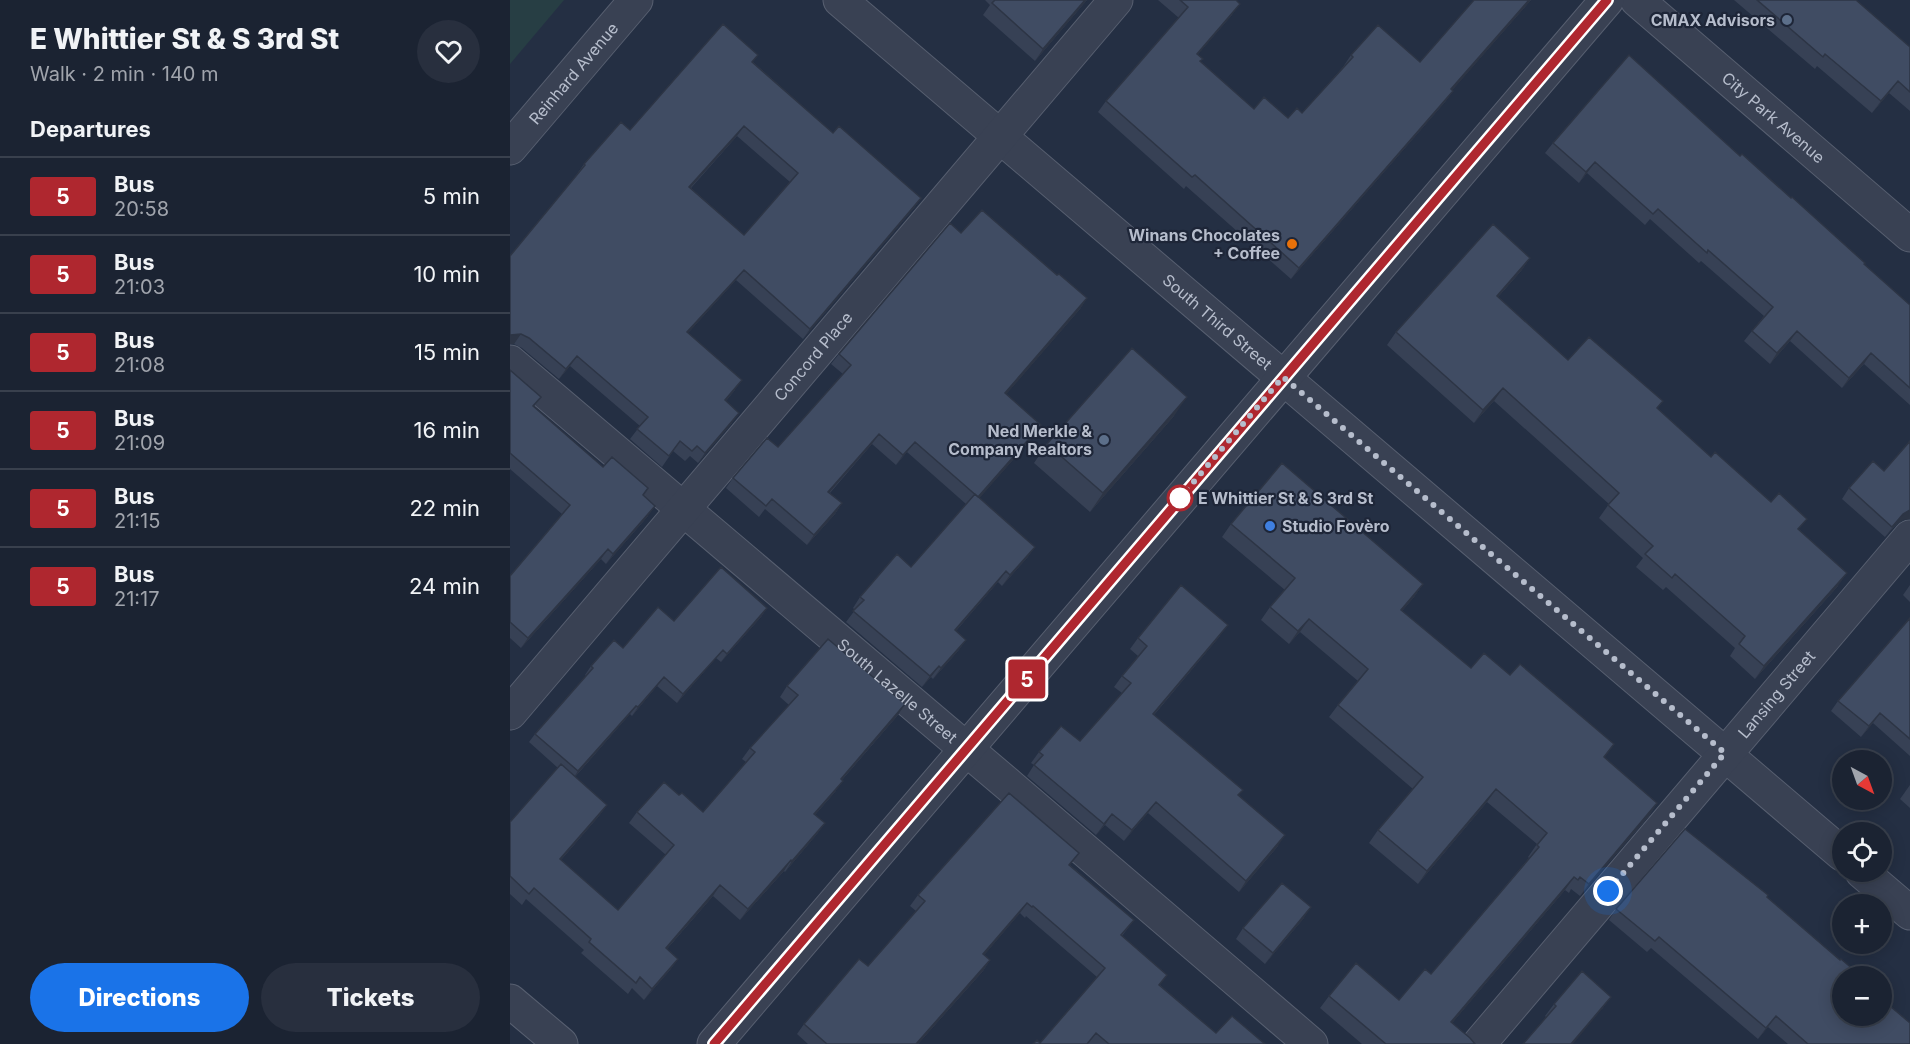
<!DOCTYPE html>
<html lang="en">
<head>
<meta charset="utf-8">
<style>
	body { margin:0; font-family:Inter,sans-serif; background:#282f3e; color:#f1f3f6; height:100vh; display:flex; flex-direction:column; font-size:22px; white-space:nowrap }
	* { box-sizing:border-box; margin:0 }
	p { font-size:20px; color:#a0a4ac }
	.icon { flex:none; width:33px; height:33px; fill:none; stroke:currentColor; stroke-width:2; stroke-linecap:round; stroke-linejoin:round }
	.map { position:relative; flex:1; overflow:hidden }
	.details { display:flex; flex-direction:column; background:#1b2332; width:510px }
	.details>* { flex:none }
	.badge { padding:0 12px; border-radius:4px; font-size:21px; line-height:39px }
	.needle { width:39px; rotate:139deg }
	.buttons { position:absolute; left:1322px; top:750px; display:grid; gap:12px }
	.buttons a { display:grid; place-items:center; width:60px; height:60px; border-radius:50%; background:#1b2332; box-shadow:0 3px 15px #0003,0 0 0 2px #39404d; font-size:30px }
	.you { position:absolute; width:30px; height:30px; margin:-15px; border:4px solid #fff; border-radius:50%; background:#1a73e8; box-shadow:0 0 0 9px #1a73e833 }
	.map>.badge { position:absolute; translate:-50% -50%; box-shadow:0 0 0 3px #fff }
	h2 { padding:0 30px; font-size:22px; line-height:54px }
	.round { display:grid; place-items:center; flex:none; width:63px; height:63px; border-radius:32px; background:#282f3e }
	.summary { display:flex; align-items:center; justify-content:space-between; height:102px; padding:0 30px }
	h1 { font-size:28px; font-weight:800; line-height:45px }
	.primary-button { display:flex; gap:12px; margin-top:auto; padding:12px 30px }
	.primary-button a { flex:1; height:69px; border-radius:36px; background:#1a73e8; color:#fff; font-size:24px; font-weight:800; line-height:69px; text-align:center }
	.primary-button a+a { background:#282f3e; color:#f1f3f6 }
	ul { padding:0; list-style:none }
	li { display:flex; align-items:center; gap:18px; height:78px; padding:0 30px; border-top:2px solid #39404d }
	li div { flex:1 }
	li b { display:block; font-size:22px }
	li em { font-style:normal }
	li .badge { min-width:66px; font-weight:700; text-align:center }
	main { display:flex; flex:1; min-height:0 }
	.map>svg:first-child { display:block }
	.green { fill:#273e44 }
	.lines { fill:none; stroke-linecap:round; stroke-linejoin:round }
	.minor-casing { stroke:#575f70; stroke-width:35 }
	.minor { stroke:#394153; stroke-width:33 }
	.wall { fill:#374155; fill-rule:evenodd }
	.shaded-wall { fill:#2d3545 }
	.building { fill:#404c63; stroke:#2d3545; stroke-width:1.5; fill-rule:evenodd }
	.line-casing { stroke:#fff; stroke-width:14 }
	.line { stroke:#af272f; stroke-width:9 }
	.walk { stroke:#b6bdcc; stroke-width:6; stroke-dasharray:0 10.8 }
	.service-dot { fill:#5c6f8a; stroke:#1e2638; stroke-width:2 }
	.food-dot { fill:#e8710a; stroke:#1e2638; stroke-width:2 }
	.stop-dot { fill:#fff; stroke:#af272f; stroke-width:3 }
	.shop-dot { fill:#3f7fe0; stroke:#1e2638; stroke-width:2 }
	.labels { text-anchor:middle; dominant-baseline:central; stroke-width:4.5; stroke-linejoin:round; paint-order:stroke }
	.poi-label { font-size:16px; font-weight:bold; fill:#b6bdcc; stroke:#1e2638; text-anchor:end }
	.street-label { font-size:16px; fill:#b6bdcc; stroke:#1e2638 }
	.stop-label { font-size:16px; font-weight:bold; fill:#b6bdcc; stroke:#1e2638; text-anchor:start }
</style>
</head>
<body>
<main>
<section class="details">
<div class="summary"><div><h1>E Whittier St &amp; S 3rd St</h1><p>Walk · 2 min · 140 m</p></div><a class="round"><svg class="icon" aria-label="heart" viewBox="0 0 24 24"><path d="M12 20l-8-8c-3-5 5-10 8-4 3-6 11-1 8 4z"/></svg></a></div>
<h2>Departures</h2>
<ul>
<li><span class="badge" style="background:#af272f;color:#fff">5</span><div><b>Bus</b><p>20:58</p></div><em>5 min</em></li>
<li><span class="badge" style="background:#af272f;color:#fff">5</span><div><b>Bus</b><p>21:03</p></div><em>10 min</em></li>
<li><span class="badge" style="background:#af272f;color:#fff">5</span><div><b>Bus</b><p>21:08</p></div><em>15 min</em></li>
<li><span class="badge" style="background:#af272f;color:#fff">5</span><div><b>Bus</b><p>21:09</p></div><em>16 min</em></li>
<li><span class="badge" style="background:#af272f;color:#fff">5</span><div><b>Bus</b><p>21:15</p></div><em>22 min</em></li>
<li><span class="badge" style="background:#af272f;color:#fff">5</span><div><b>Bus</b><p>21:17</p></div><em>24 min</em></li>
</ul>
<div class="primary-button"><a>Directions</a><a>Tickets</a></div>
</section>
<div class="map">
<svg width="1400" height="1044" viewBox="0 0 1400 1044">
	<rect width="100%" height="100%" fill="#242f43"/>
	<path class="green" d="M0,0H54L0,64Z"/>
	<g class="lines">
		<defs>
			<g id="minor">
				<path id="s1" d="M330,0L1332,854"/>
				<path id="s2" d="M1127,0L1400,235"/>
				<path id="s3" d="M0,148L126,0"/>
				<path id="s4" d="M0,362L501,787L801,1044"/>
				<path id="s5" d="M0,713L606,0"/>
				<path d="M1352,872L1400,913"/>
				<path d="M0,1001L51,1044"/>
				<path d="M204,1044L1097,0"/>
				<path id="s6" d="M969,1044L1400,537"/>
			</g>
		</defs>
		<use href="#minor" class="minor-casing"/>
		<use href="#minor" class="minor"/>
	</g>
	<path class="wall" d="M475,0H577L525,61L473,15L480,5Z
		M648,0H726L722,15L688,54L690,62L744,109L778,118L792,113L833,67L841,55L910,62L964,0H1021L942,90L943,91L935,102L781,279L676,186L674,189L588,112L596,101L669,18Z
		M1224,0H1346L1400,47V111L1379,93L1362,113L1307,66L1305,69Z
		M243,62L323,133L411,198L404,208L293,339L226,280L178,333L225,390L216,401L222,423L188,463L180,456L175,461L163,451L152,467L120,439L130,426L60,366L49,379L12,348L4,344L44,204L68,175L67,174L74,164L120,130ZM227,136L280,182L234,235L181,188Z
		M1043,143L1230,156L1400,305V405L1354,364L1332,388L1280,341L1260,364L1234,341L1254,316L1191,261L1189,263L1140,219L1135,225L1077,173L1069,183L1035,153Z
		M451,233L547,275L577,298L570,309L496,394L524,436L469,498L525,547L517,558L492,586L488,582L446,631L456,640L448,651L423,679L421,677L412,687L336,622L345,610L343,608L350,597L401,567L456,504L397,452L386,465L362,444L320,493L332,503L325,514L297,545L255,509L249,517L216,488L223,478L268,447L333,374L321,364L329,354Z
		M1020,258L1011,271L988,297L1058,360L1153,401L1147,409L1201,457L1290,530L1328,586L1245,679L1220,656L1225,648L1156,587L1153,590L1126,567L1133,558L1089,518L1099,504L984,401L964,423L877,345L886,332Z
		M0,370L31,397L24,407L93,467L133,495L138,516L96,564L91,559L11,648L0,638V576L52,514L0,469Z
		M664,416L580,512L524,463L537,444Z
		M1374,471L1393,520L1386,525L1375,537L1332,499L1339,488Z
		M721,524L913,584L904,597L892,611L961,668L1095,758L1147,803L1139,816L1070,896L1061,889L1059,893L1055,890L942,1023L965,1044H852L810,1008L819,996L889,1000L921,974L1019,858L1018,857L1027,844L977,802L908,884L859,843L868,830L903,789L819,717L828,705L848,681L790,632L779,644L751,620L760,607L775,590L712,537Z
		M1400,585V602L1393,595Z
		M257,608L251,617L211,662L206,658L167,703L147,686L122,716L120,714L65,777L97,805L89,816L51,860L108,910L156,855L119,823L127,812L169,795L193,812L236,762L232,759L240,748L279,705L270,697L277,686L395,704L388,715L332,780L325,792L305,815L315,823L307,834L275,872L274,871L230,920L203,896L157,949L168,959L160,970L134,1000L122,988L118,994L71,953L74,950L16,899L12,905L0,894V821H1L48,768L19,742L25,734L76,676L75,675L81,666L164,621Z
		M1400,618V756L1363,723L1351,737L1321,711L1328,701Z
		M710,636L644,715L729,795L768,846L729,892L638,813L614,841L595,825L586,835L517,776L524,765L521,763L529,752L570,741L612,693L604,687L612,676L628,656L620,649L628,638Z
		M1400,785V808L1390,799Z
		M560,865L624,920L612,936L650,985L706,1033L755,1044H579L530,1043L587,977L516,916L515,918L510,913L474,955L480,960L473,971L408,1044H298L287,1034L294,1024L358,966L406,911L400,906L408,895Z
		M1257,897L1373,1000L1400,1044H1278L1258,1027L1248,1039L1141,948L1137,952L1099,920L1106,909Z
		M794,918L755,964L726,939L733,928Z
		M1101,997L1092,1009L1036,1017L1035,1016L1044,1004Z"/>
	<path class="shaded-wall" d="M575,0H577L525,61L533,49Z
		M1019,0H1021L933,101L941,89Z
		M730,4L722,15L679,65L687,54Z
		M1388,81L1379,93L1362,113L1371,101Z
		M943,91L935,102L781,279L789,268Z
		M234,126L227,136L172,197L179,187Z
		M1085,162L1077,173L1069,183L1076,172Z
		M411,198L404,208L293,339L300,329Z
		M1020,258L1011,271L978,308L987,296Z
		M234,270L226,280L170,342L177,332Z
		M577,298L570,309L488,404L495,393Z
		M1287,331L1280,341L1260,364L1267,353Z
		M1,334H11L4,344H0V335Z
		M1361,353L1354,364L1332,388L1339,378Z
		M67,356L60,366L49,379L56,369Z
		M232,380L225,390L208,410L215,400Z
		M993,388L984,401L964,423L973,410Z
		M677,397L664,416L580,512L593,493Z
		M229,413L222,423L188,463L195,453Z
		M531,425L524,436L461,508L468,498Z
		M369,434L362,444L311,502L318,492Z
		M405,442L397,452L386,465L393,455Z
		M332,503L325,514L297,545L304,535Z
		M145,506L138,516L96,564L103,554Z
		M1400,510V519L1393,520L1386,525L1375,537L1393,514Z
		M525,547L517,558L492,586L500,575Z
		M98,549L91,559L11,648L18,638Z
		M496,571L488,582L437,641L445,630Z
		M1337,573L1328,586L1245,679L1254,666Z
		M913,584L904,597L882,623L891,610Z
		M257,608L251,617L211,662L217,654Z
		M799,619L790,632L779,644L788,631Z
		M718,625L710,636L635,725L643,714Z
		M456,640L448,651L423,679L431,668Z
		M213,650L206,658L167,703L173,694Z
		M429,666L421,677L412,687L420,676Z
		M154,677L147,686L122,716L128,707Z
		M395,704L388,715L323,790L331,779Z
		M126,706L120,714L62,780L68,771Z
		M1370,713L1363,723L1351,737L1359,726Z
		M333,781L325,792L296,825L304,814Z
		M986,789L977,802L908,884L917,871Z
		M646,802L638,813L614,841L622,830Z
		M1147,803L1139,816L1070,896L1079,884Z
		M97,805L89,816L42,870L50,859Z
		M602,814L595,825L586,835L594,824Z
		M315,823L307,834L275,872L282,861Z
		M775,835L768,846L729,892L736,881Z
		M281,860L274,871L230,920L238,909Z
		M1064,877L1055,890L932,1035L941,1022Z
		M210,885L203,896L148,959L156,948Z
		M517,903L510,913L466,965L473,954Z
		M801,907L794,918L755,964L763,953Z
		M168,959L160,970L134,1000L142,989Z
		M480,960L473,971L408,1044H406Z
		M1101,997L1092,1009L1063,1044H1061Z
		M1266,1016L1258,1027L1248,1039L1256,1028Z"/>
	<path class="building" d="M485,0H575L533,49L482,3Z
		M670,0H726L730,4L687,54L693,59L690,61L744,109L754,97L778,118L787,108L792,113L843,57L841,55L868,25L910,62L964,0H1019L941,89L943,91L789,268L685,175L682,177L596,101L678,7Z
		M1247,0H1346L1400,47V92L1388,81L1371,101L1315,54L1313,57Z
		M213,24L248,55L242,62L323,133L329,126L411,198L300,329L234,270L177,332L232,380L215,400L229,413L195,453L187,446L182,451L170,441L159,456L127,429L138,417L67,356L56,369L19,338L11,334L0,335V256L75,165L74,164L111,122L120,130ZM234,126L288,173L234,235L179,187Z
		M1119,55L1230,156L1232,154L1281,198L1282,197L1355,263L1354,264L1400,305V388L1361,353L1339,378L1287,331L1267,353L1242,331L1263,307L1198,250L1197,253L1148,209L1143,214L1085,162L1076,172L1043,143Z
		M472,210L547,275L549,274L577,298L495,393L531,425L468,497L405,442L393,455L369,434L318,492L332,503L304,535L262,499L256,506L223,478L257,438L268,447L341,365L329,354L440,223L451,233Z
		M983,224L1020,258L987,296L1058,360L1079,337L1153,401L1147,408L1201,457L1205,452L1261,502L1269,493L1297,519L1288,529L1337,573L1254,666L1229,644L1235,636L1165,574L1162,578L1135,554L1143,546L1098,505L1109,493L993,388L973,410L886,332Z
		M622,348L677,397L593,493L537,444Z
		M0,370L31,397L23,406L93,467L102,457L138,488L133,495L145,506L103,554L98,549L18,638L0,622V576L60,505L0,453Z
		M1400,441V510L1393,514L1382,527L1339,488L1363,461L1374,471Z
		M772,463L913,584L891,610L961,668L974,653L1000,675L1010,664L1104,744L1094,757L1147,803L1079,884L1070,877L1068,880L1064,877L941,1022L960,1038L965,1044H876L819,996L846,963L889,1000L915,969L921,974L1029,847L1027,845L1037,833L986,789L917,871L868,830L913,777L828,705L858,669L799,619L788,631L760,607L785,578L721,524Z
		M465,494L525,547L500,575L496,571L445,630L456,640L431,668L429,666L420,676L343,611L354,600L350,597L387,554L401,567Z
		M211,567L257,608L217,654L213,650L173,694L154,677L128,707L126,706L68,771L25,734L83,668L81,666L104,640L113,648L148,607L164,621Z
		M671,585L718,625L643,714L733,790L728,795L775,835L736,881L646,802L622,830L602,814L594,824L524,765L533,755L529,752L551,726L570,741L621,683L612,676L637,646L628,638Z
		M1400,618V739L1370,713L1359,726L1328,701Z
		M318,639L395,704L331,779L333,781L304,814L315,823L282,861L281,860L238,909L210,885L156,948L168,959L142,989L130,977L126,983L79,942L81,939L24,888L19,894L0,876V821H1L51,764L97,805L50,859L108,910L164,845L127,812L154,782L169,795L172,793L193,812L245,752L240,748L288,695L277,686Z
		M499,793L569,853L559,865L624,920L611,935L657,975L649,985L706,1033L722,1016L755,1044H599L586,1033L577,1044H523L527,1040L530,1043L595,968L523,906L522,907L517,903L473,954L480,960L406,1044H317L294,1024L349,959L358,966L415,901L408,895Z
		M1175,829L1258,895L1257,897L1330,960L1331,959L1351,976H1332V1016H1371V994L1375,998L1373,1000L1400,1023V1044H1298L1266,1016L1256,1028L1149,937L1145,941L1106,909Z
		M772,883L801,907L763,953L733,928Z
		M1072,971L1101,997L1061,1044H1013L1046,1006L1044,1004Z"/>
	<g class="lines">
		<defs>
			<path id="line" d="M204,1044L1097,0"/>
		</defs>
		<use href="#line" class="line-casing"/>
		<use href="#line" class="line"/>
		<path class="walk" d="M670,498L773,377L1215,753L1098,891"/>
	</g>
	<g class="service-dot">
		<circle cx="1277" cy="20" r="6"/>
		<circle cx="594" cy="440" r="6"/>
	</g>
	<circle class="food-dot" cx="782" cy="244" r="6"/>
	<circle class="stop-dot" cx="670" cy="498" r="12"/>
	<circle class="shop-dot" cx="760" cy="526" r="6"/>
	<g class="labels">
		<g class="poi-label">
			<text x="1265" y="20">CMAX Advisors</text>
			<text x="770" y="235">Winans Chocolates<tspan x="770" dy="18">+ Coffee</tspan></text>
			<text x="582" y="431">Ned Merkle &amp;<tspan x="582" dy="18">Company Realtors</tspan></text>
			<text x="772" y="526" text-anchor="start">Studio Fovèro</text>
		</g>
		<g class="street-label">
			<text stroke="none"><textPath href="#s3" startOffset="98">Reinhard Avenue</textPath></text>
			<text stroke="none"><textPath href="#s2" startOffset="180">City Park Avenue</textPath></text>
			<text stroke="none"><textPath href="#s1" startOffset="496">South Third Street</textPath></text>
			<text stroke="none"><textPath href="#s5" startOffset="468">Concord Place</textPath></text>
			<text stroke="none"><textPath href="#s4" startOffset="508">South Lazelle Street</textPath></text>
			<text stroke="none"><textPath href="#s6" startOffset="459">Lansing Street</textPath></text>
		</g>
		<g class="stop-label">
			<text x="688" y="498">E Whittier St &amp; S 3rd St</text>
		</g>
	</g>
</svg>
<div class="buttons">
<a><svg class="needle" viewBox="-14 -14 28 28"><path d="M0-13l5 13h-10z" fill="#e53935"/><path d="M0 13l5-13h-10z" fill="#a0a4ac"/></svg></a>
<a><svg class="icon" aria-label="locate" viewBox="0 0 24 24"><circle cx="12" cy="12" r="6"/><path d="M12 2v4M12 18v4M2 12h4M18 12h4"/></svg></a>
<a>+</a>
<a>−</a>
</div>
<div class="you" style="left:1098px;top:891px"></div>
<b class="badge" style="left:517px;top:679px;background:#af272f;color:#fff">5</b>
</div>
</main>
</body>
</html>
